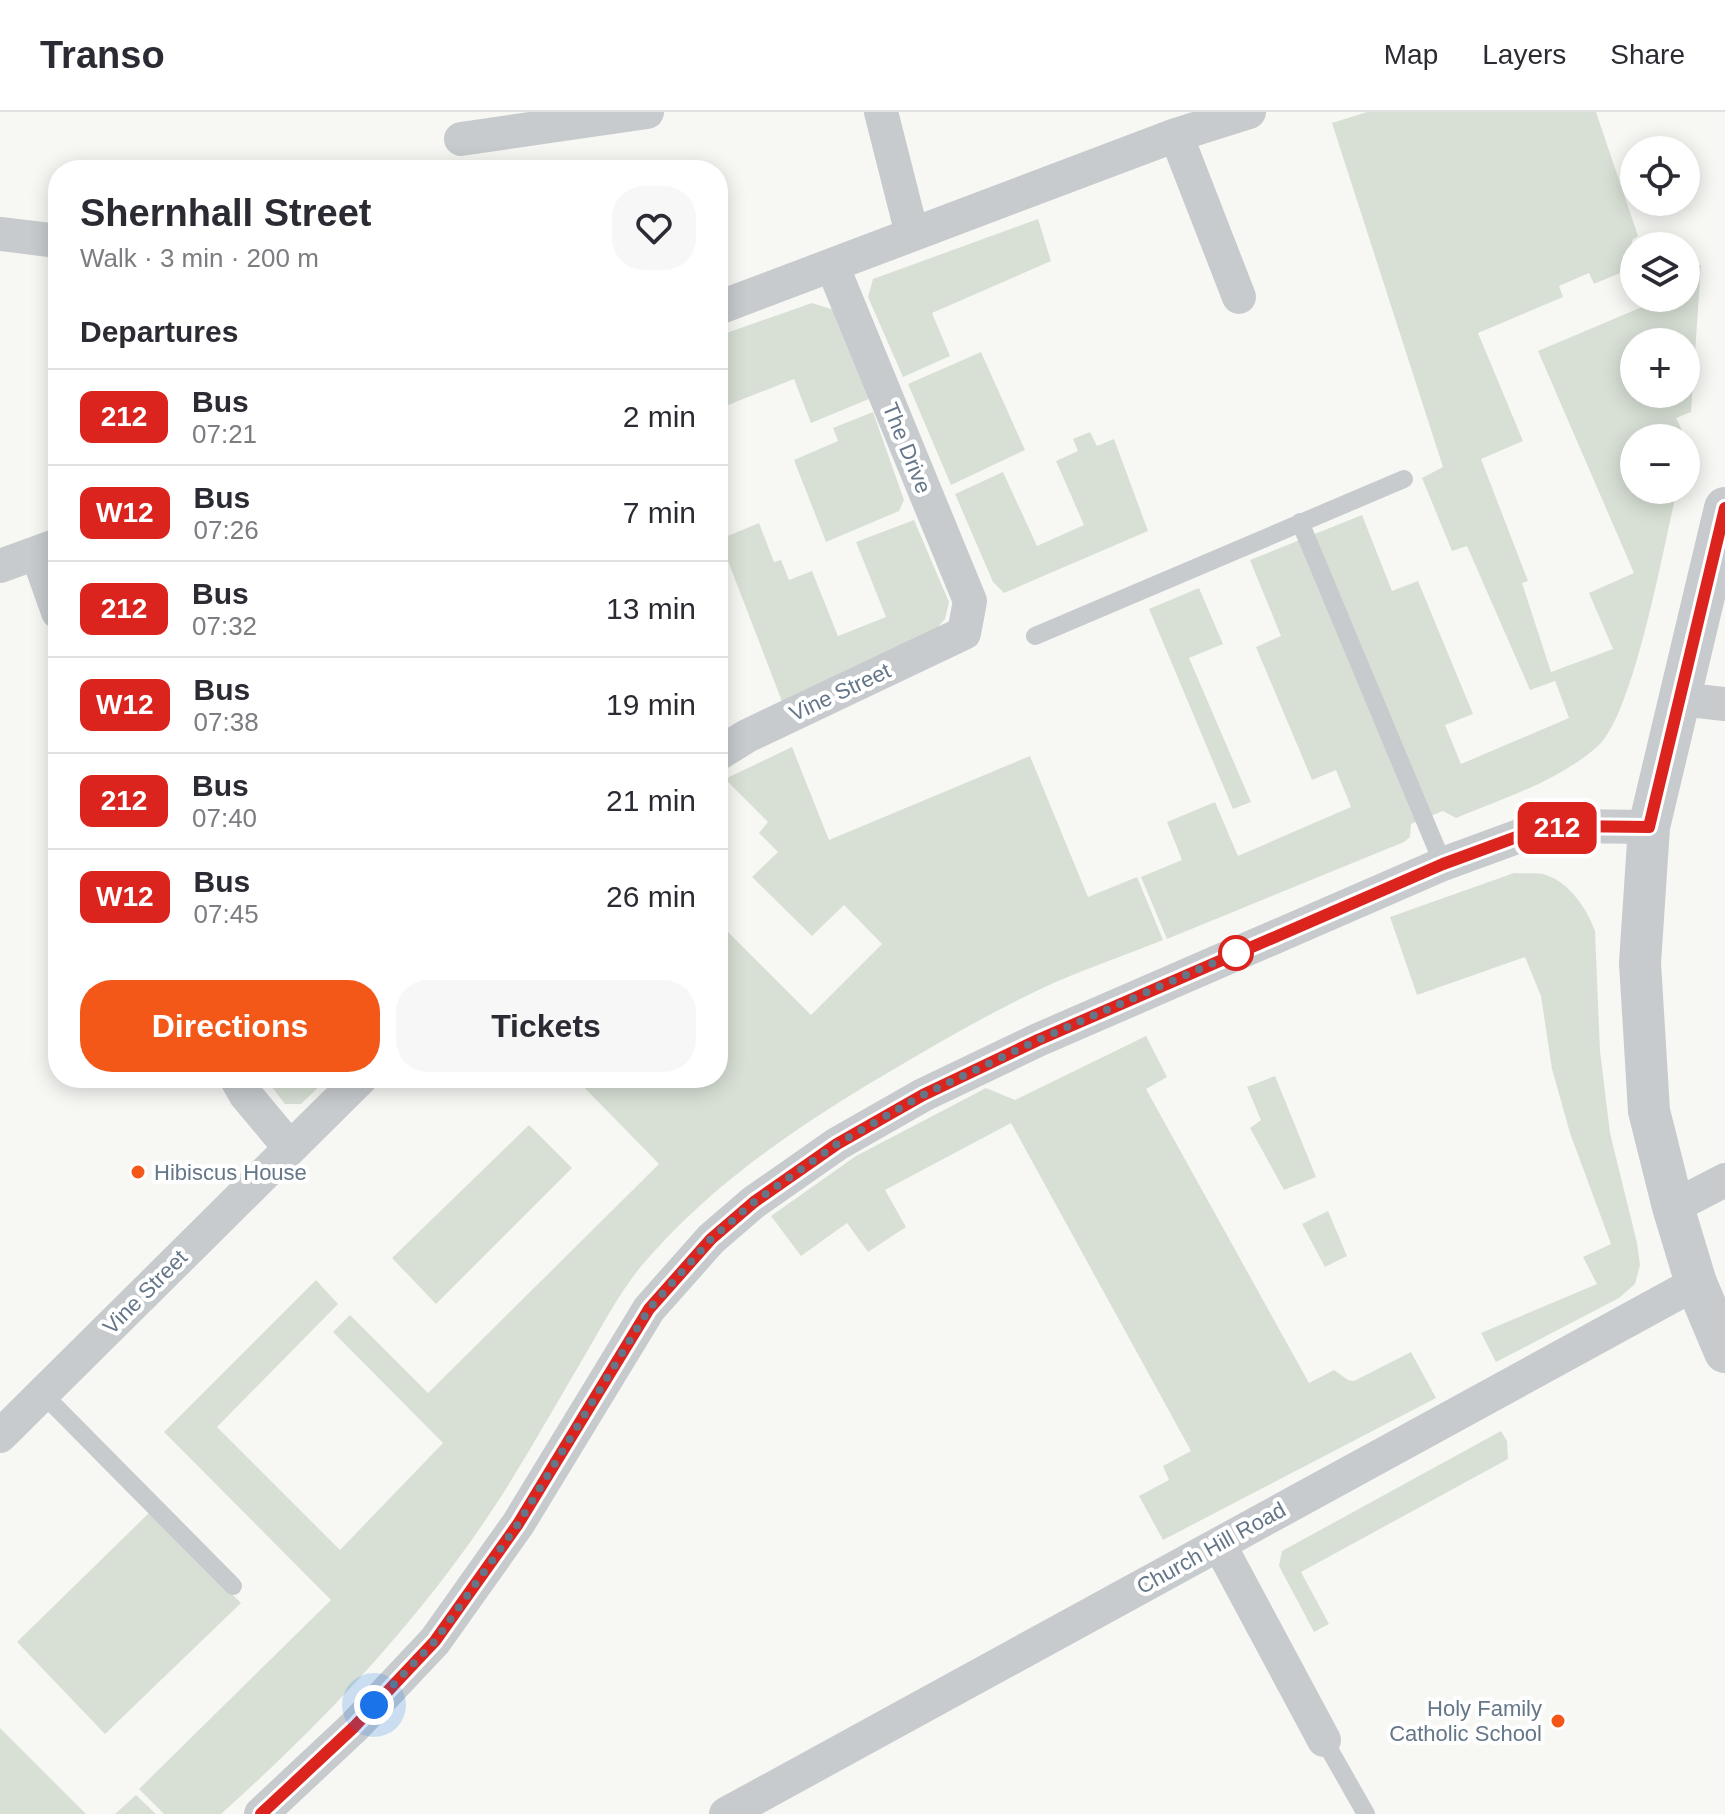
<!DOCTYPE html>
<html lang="en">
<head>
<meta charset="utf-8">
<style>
	body { margin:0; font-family:Helvetica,sans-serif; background:#f7f7f7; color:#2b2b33; height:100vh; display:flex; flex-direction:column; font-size:30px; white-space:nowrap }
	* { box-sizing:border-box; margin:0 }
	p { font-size:26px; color:#7c7c81 }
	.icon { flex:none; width:44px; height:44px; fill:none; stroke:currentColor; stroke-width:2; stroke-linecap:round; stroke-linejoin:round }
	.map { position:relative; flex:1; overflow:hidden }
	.sheet { position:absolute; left:48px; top:48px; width:680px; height:928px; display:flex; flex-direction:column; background:#fff; border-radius:32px; box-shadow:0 4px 20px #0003 }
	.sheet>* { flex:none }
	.badge { padding:0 16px; border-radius:12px; font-size:28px; line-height:52px }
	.controls { position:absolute; left:1620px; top:24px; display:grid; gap:16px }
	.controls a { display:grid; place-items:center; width:80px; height:80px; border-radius:50%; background:#fff; box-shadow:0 4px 20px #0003; font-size:40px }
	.you { position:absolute; width:40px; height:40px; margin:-20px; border:6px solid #fff; border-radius:50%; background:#1a73e8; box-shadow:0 0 0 12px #1a73e833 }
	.map>.badge { position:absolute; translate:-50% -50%; box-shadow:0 0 0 4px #fff }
	h2 { padding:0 32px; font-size:30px; line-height:72px }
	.round { display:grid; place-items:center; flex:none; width:84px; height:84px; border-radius:32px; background:#f7f7f7 }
	.overview { display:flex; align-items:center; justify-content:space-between; height:136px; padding:0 32px }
	h1 { font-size:38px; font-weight:600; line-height:60px }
	.primary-button { display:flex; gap:16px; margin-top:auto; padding:16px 32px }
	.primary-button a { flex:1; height:92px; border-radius:32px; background:#f35818; color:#fff; font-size:32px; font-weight:600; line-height:92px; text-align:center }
	.primary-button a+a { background:#f7f7f7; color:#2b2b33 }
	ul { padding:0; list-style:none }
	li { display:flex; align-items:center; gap:24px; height:96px; padding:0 32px; border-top:2px solid #e1e1e2 }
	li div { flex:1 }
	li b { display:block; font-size:30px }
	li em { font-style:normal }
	li .badge { min-width:88px; font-weight:700; text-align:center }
	header { display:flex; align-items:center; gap:48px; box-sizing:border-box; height:112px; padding:0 40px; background:#fff; border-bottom:2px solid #e1e1e2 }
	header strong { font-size:38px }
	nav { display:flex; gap:44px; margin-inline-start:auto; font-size:28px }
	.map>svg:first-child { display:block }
	.green { fill:#d8e0d5; fill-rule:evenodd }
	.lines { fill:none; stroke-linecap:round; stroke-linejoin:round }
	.service { stroke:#c7cbce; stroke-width:18 }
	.minor { stroke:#c7cbce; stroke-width:34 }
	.tertiary { stroke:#c7cbce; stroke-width:42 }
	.line-casing { stroke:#fff; stroke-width:18 }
	.line { stroke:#dc241f; stroke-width:12 }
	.walk { stroke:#647688; stroke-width:8; stroke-dasharray:0 14.4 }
	.stop-dot { fill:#fff; stroke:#dc241f; stroke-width:4 }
	.poi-dot { fill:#f35818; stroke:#fff; stroke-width:3 }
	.labels { text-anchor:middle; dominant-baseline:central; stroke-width:8; stroke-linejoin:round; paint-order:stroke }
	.street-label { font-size:22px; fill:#647688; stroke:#fff }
	.poi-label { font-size:22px; fill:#647688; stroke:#fff; text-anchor:start }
</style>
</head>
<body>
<header>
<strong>Transo</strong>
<nav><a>Map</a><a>Layers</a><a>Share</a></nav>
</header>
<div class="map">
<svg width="1725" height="1702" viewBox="0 0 1725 1702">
	<rect width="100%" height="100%" fill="#f7f8f4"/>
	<path class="green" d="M1367,0H1596L1638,124L1632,128L1634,155L1594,172L1589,161L1559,174L1563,185L1478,221L1523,329L1481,347L1528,469L1522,471L1551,560L1613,537L1589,481L1634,461L1538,239L1642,195L1638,186H1686V155L1701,153L1691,300L1676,306L1686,326H1634V378H1677C1664,432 1634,602 1598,634C1559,669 1504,686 1456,706L1443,699L1411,712L1410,725L1404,730L1167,827L1141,765L1182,748L1167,710L1215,690L1238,744L1351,695L1336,658L1312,668L1256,535L1281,524L1250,448L1362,403L1392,479L1418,469L1473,602L1445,613L1461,652L1569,606L1555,569L1530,578L1467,434L1452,439L1422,366L1443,355L1332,11ZM1634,230H1686V282H1634Z
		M1038,107L1051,149L932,201L950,244L903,265L868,185L873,167Z
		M812,191L837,199L869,287L811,311L794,267L718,297V224Z
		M981,240L1025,338L951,373L908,272Z
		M873,300L904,388L899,399L826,430L794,348L838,329L833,316Z
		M1090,320L1097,334L1114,327L1148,419L1004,481L993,470L955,382L1003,360L1037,434L1084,413L1056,349L1078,339L1073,327Z
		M914,408L949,490L945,507L929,525L783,592L728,449L718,452V428L759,411L774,450L781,448L789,468L812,459L838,524L886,505L856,430Z
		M1199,476L1223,532L1189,546L1251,690L1233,697L1149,497Z
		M792,635L829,728L1030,644L1088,785L1137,765L1163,828C1128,842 1093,854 1058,869C1004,893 952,923 901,953C810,1006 721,1064 650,1144C625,1171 606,1207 588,1238C560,1285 533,1334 504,1380C427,1501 327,1607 221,1702H164L139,1677L331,1488L164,1320L316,1168L338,1192L217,1315L340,1438L443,1331L333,1220L350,1203L428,1281L659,1052L575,966H718V810L811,903L882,832L844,793L812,824L752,765L778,740L759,721L768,710L725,667Z
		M1514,761C1524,762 1537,760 1546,763C1570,771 1587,797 1595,819L1600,939L1610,1021L1637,1131L1640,1153L1635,1172L1619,1186L1496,1250L1481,1221L1597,1172L1583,1145L1611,1132L1570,1021L1552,957L1541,884L1525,845L1417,883L1390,805Z
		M1146,924L1167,965L1146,977L1309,1271L1334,1258L1348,1268L1354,1269L1411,1240L1436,1286L1163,1428L1139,1384L1169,1368L1163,1354L1191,1339L1011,1011L885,1078L906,1115L868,1140L847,1111L801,1144L771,1104L856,1044L986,976L1015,988Z
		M1275,964L1316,1065L1284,1078L1250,1016L1261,1008L1247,975Z
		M265,966H328L301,992H285Z
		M529,1013L572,1056L436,1192L392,1146Z
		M1328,1099L1347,1144L1325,1155L1302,1112Z
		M1501,1319L1507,1329L1508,1347L1301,1460L1329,1512L1314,1520L1279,1454L1282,1439Z
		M150,1400L241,1491L105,1622L17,1530Z
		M0,1616L86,1702H0Z
		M136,1683L156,1702H115Z"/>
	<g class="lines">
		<path class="service" d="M1300,410L1443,752
			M1035,524L1404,367
			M42,1281L233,1474
			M1324,1628L1366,1702"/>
		<path class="minor" d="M881,0L912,122
			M1176,23L1239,185
			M461,27L647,0
			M0,122L58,129
			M718,196L1176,23L1249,0
			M37,441L58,500
			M0,454L58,433
			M1680,587L1725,592
			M718,642L747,624L964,521L970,489L832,153
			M236,966L245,982L290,1036
			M1673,1095L1725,1068
			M0,1324L361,966
			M1219,1432L1324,1628
			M261,1702L354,1615L435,1529L518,1412L649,1197L711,1127L754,1090L837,1032L923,983L1038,928L1443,752L1522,723L1565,714L1649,715
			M726,1702L1696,1171"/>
		<path class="tertiary" d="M1725,396L1649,715L1640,851L1649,999L1673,1095L1696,1171L1725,1240"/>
	</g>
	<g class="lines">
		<defs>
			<path id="line" d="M261,1702L354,1615L435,1529L518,1412L649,1197L711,1127L754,1090L837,1032L923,983L1038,928L1443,752L1522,723L1565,714L1649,715L1725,396"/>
		</defs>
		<use href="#line" class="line-casing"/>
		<use href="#line" class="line"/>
		<path class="walk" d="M374,1593L435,1529L518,1412L649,1197L711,1127L754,1090L837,1032L923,983L1038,928L1236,841"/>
	</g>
	<circle class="stop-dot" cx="1236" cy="841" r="16"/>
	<g class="poi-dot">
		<circle cx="138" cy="1060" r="8"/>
		<circle cx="1558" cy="1609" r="8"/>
	</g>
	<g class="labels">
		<g class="street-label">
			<text transform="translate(907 336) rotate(68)">The Drive</text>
			<text transform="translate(840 580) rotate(-25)">Vine Street</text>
			<text transform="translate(145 1180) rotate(-45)">Vine Street</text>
			<text transform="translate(1211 1436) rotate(-29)">Church Hill Road</text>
		</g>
		<g class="poi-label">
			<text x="154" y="1060">Hibiscus House</text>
			<text x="1542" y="1596" text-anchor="end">Holy Family<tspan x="1542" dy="25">Catholic School</tspan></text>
		</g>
	</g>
</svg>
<div class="controls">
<a><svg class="icon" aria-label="locate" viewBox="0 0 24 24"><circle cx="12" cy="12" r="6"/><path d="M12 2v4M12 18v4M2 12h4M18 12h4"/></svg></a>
<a><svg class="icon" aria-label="layers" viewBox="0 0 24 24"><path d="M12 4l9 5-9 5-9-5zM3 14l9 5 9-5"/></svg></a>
<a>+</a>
<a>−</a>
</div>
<div class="you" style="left:374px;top:1593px"></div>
<b class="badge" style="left:1557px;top:716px;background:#dc241f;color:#fff">212</b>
<section class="sheet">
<div class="overview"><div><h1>Shernhall Street</h1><p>Walk · 3 min · 200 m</p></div><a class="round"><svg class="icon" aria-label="heart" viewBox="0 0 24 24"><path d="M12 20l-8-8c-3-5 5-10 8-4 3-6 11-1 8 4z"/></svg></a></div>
<h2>Departures</h2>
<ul>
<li><span class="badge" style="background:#dc241f;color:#fff">212</span><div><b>Bus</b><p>07:21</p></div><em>2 min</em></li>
<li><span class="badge" style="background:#dc241f;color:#fff">W12</span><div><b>Bus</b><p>07:26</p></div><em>7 min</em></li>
<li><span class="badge" style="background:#dc241f;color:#fff">212</span><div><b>Bus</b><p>07:32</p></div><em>13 min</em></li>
<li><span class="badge" style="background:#dc241f;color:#fff">W12</span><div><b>Bus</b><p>07:38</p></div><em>19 min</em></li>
<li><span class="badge" style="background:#dc241f;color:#fff">212</span><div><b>Bus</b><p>07:40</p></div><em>21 min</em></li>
<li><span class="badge" style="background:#dc241f;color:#fff">W12</span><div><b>Bus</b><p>07:45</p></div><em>26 min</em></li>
</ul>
<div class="primary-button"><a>Directions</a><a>Tickets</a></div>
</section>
</div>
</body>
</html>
